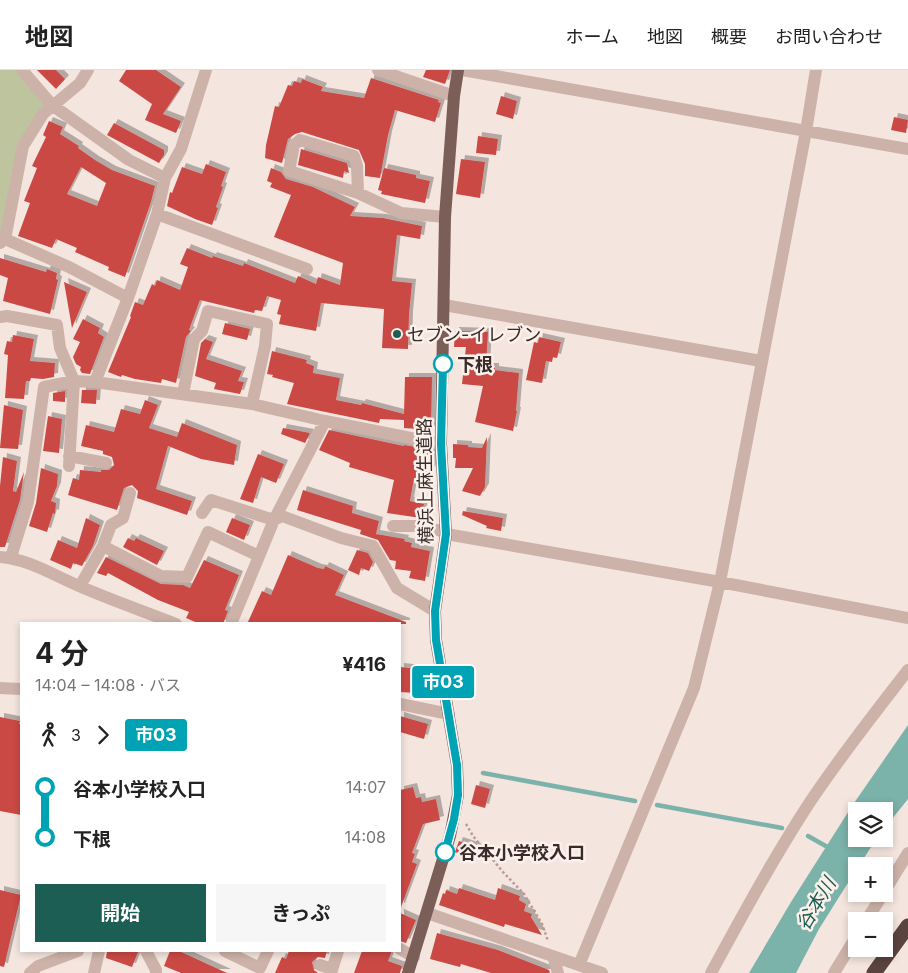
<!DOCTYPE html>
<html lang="ja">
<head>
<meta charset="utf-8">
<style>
	body { margin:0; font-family:Inter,"Noto Sans JP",sans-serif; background:#f6f6f6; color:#222; height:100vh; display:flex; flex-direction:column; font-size:19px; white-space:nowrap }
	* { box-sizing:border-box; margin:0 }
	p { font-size:16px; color:#767676 }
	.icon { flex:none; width:28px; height:28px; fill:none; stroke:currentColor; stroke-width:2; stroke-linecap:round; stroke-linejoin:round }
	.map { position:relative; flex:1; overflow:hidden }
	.sheet { position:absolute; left:20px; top:552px; width:381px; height:330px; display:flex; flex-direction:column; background:#fff; border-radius:0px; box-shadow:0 2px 8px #0003 }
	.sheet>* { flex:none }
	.badge { padding:0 10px; border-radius:4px; font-size:18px; line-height:32px }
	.buttons { position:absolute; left:848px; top:732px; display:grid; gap:10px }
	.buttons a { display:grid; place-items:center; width:45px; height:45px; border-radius:0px; background:#fff; box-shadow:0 2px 8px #0003; font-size:25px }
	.map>.badge { position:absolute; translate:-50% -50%; box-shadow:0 0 0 2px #fff }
	.legs { display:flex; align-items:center; gap:8px; height:55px; padding:0 15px; font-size:16px }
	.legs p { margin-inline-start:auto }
	.summary { display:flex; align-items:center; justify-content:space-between; height:85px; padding:0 15px }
	h1 { font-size:28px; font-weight:700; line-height:38px }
	.primary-button { display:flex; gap:10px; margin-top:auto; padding:10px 15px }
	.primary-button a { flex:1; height:58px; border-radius:0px; background:#1c5d54; color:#fff; font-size:20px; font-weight:700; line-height:58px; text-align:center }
	.primary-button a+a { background:#f6f6f6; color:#222 }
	ul { padding:0 15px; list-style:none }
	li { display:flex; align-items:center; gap:18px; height:50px; font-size:19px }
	li i { display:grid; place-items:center; width:8px; height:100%; margin:0 6px; background:currentColor }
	li i::after { content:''; width:12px; height:12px; margin:-6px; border:4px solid; border-radius:50%; background:#fff }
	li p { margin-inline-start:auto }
	li:first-child i { background:linear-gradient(#0000 50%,currentColor 0) }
	li:last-child i { background:linear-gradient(currentColor 50%,#0000 0) }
	header { display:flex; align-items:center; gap:30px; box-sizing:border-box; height:70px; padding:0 25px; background:#fff; border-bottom:1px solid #e0e0e0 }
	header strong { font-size:24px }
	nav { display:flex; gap:28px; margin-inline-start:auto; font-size:18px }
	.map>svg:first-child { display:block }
	.green { fill:#bec49d }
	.water { fill:#7bb2a9 }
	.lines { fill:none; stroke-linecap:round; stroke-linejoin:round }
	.stream { stroke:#7bb2a9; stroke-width:4.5 }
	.building { fill:#cb4a44; fill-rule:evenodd; filter:url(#shadow) }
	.path { stroke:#b99b93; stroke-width:2.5; stroke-dasharray:2.5 2.5; stroke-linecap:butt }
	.minor { stroke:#cdb2a9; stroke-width:12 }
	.major { stroke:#7c5e59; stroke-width:12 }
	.highway { stroke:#5b4340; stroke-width:15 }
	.line-1-casing { stroke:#fff; stroke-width:11 }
	.line-1 { stroke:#00a3b4; stroke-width:8 }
	.poi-dot { fill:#1c5d54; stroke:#fbf0ea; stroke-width:2 }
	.stop-1-dot { fill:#fff; stroke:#00a3b4; stroke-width:2.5 }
	.labels { text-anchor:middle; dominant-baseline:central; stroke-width:5; stroke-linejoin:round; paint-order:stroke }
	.poi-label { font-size:18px; fill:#392b29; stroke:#fbf0ea; text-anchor:start }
	.stop-label { font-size:18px; font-weight:bold; fill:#392b29; stroke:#fbf0ea; text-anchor:start }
	.street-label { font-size:18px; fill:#392b29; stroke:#fbf0ea }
	.water-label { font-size:19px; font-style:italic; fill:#1c5d54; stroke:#fbf0ea }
</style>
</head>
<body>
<header>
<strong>地図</strong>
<nav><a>ホーム</a><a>地図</a><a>概要</a><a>お問い合わせ</a></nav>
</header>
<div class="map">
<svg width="908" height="903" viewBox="0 0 908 903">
	<defs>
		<filter id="shadow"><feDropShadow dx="4" dy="-4" stdDeviation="0" flood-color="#0004"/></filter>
	</defs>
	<rect width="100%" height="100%" fill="#f4e5de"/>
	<path class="green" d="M0,0H22L52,35L23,76L0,173Z"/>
	<path class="water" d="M908,655V729L884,759V741H856V769H876L859,796H856V800L819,859L796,903H749L791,832L852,736Z"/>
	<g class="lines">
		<path class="stream" d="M483,703L635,731
			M657,735L782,758
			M808,766L831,779"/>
	</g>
	<path class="building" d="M37,0H56L65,9L56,19Z
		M126,0H156L181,17L163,44L181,51L176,63L145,50L152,34L119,11Z
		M426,0H450L445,14L423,7Z
		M371,8L439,30L438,32L441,33L435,52L395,40L388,65L380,108L365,106V94L359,80L302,62L295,64L288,69L282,93L265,88L266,75L275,36L279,37L288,15L292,16L294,11L301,13L302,9L323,17L321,21L364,28Z
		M501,26L517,31L513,49L496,44Z
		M894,47L908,50L906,63L891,60Z
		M49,51L63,57L60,64L79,76L78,78L95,90L112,100L155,116L151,132L125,207L108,200L109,197L75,182L77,178L56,169L52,178L18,166L30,133L24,131L37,98L32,96L46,67L43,65ZM81,97L106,113L97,136L67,124Z
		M114,53L164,80V85L159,93L107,65Z
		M478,66L498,69L496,85L476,83Z
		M301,79L347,93L349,103L344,101L343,108L298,95Z
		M461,89L485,92L480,128L456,124Z
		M206,94L226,102L221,116L223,117L216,137L218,138L212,155L195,149L167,136L170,122L172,123L182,97L202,104Z
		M271,98L281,102L286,109L313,117L355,137L350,146L383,148L422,156L420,169L397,165L392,211L412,213L409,245L408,279L382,278L384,239L321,233L316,261L279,254L281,245L277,244L281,230L267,226L262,241L255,240L254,243L200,230L189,260L191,261L186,267L176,313L162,309L161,313L135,309L122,305L121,307L108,302L131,247L130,246L135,232L143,235L152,214L155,216L157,210L180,220L188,197L180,194L187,178L212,188L213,186L243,196L244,193L295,213L298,206L316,214L318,207L340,215L343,193L274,167L291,125L270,117L272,113L267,111Z
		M384,98L416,105V108L430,111L425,133L381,124L382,121L378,120Z
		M0,188L46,202L47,199L57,203L56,209L58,210L50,244L3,231L8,208L0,205Z
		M64,212L87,222L72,258Z
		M83,249L100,258L98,263L104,267L90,304L82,303L80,300L81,297L76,294L73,287L80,272L73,269Z
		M225,253L250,259L247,270L222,264Z
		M455,261L488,262L486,297H495V300L519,303L516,341H517L513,361L475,352L483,316L462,314L466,277H454Z
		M13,265L34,269L30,291L55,293L54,307L43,309L31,308L30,311H26L24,329L5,328L8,285L4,284L7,271L12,272Z
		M539,267L561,272L557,288L553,287L552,292L546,291L542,313L526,310L534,272L538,273Z
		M205,269L213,272L206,289L242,301L238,311L244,312L240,324L214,319L216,313L195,306L201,273Z
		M272,281L307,290L306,293L314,296L313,303L340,308L336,330L361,335L362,333L404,344L405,307H432L431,360L404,358V350L380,349L379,353L287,334L294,313L272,307L273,305L267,304Z
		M82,320H97L96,334L81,333Z
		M65,321V332L53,331V323Z
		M145,330L158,335L149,358L177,367L182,353L237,375L234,395L201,389L168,376L156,419L192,431L187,445L137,428L138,421L132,415L124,418L117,440L68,425L73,408L79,410L80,400L101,402V400H109L114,395L112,387L103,384V381L81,376L86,355L114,362L121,339L140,344Z
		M4,335L23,340L18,379L0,378Z
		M48,346L62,349L59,383L43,381Z
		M283,358L310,363L305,373L281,364Z
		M329,360L404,376V375L416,377L433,383L434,392L431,401L428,400L425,411L414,408L410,431L424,434L421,448L387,443L394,410L349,397L350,393L319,380Z
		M487,367L485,417L480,426L462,421L473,398H455L456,388H453V374L468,375V377L482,378Z
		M258,384L284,394L276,413L261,407L253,433L240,429Z
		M3,387L17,391L13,421L16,422L24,402L20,430L5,477H0V416Z
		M41,398L58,404L57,416L51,431L56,433L55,444L53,443L47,462L29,456L36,433Z
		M303,420L353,436L352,443L379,451L376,464L405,469L404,471L412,473L411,477L430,481L425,511L409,508L411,501L395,499L396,491L390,490L378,470L360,464L361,460L297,440Z
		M463,441L503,448L501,461L486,458L487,456L462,445Z
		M86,448L100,455L93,476L82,496L73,493L71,499L50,490L58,470L77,478Z
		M232,448L250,455L244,470L226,462Z
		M128,468L134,471L136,468L164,481L157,495L123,477Z
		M357,480L368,483L373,492L369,501L361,498L359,505L348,500Z
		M288,485L318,498L324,499L325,496L344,505L335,525L406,552V554H247L262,521L271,525Z
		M106,487L161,514L183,515L190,518L204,490L239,505L225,540L228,541L223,554H200L186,548L189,542L158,530L108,503L106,506L97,503Z
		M400,597L428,600L426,617L416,616V623L400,622Z
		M400,646L428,654L424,669L400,662Z
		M0,647L20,651L19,654H21V745L0,741Z
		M476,715L490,719L485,738L471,734Z
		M413,717L416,728L421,727L422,732L436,729L440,750L423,754L412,783L415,784L412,792L417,794L401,837H400V720Z
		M459,771L477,777L473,789L455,782Z
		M459,818L495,830L498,818L520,826L519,830L526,834L524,841L532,844L531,847L542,865L505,854L504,857L439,835L443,823L445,824L446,820L457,824Z
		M0,820L21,825L4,897L0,896Z
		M400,843L416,850L406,873L400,871Z
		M437,863L498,880L549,900L550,903H491L461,894L460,897L430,889Z
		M107,881H138V882L132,897L106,888Z
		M170,881H179L227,903H181L164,896Z
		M289,881H327L325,888L318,887L312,892L314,900L318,903H275L282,887L286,889Z
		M362,881H392L388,891L402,896L400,903H354Z"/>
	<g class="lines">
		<path class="path" d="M466,754L473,766L503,802L524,824L542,854L548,871"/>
		<path class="minor" d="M22,0L52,35L129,90L165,108
			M378,0L454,26
			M462,0L908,79
			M358,123L357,96L354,86L300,70L294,75L289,101L358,123L401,143L445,147
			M157,144L307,199
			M5,169L69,197L128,228
			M0,173L5,169L23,76L43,44L80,13L88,0
			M444,235L761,291
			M0,247L7,246L57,255L60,278L74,311L95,312L252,334L325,351L441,374
			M95,312L128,228L157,144L165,108L181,79L206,0
			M183,324L194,269L202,261L208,241L267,254L265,276L252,334
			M69,386L106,393
			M202,443L211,430L274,450L282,446L341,468L373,476L397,518L435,541
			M393,456H419L446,462
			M446,464L720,512L908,548
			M103,476L161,506L187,507L208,462L259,486
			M0,487C28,489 53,505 79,516C111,530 143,541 176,554
			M11,487L28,432L44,317L74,311L69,396
			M80,516L103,476L111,455L123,448L130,423
			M231,554L274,450L325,351
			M0,618L21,619
			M400,634L449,644
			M884,822L908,783
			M427,843L602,903
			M866,851L883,824
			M400,879L414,887
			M146,881L156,900V903
			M225,881L260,898L268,881
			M553,886L558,903
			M320,895L332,899
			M579,895L694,618L720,512L806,61L816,0
			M30,903L38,896L78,881
			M94,903L99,881
			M331,903L338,881
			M711,903C742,846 773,789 808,735C839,688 874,644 908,600
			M834,903L856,867"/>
		<path class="major" d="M408,903L450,766L458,725L457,695L436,570L435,541L446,464L441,374L445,147L454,26L458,0"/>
		<path class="highway" d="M874,903L908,856"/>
	</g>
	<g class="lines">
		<defs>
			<path id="line-1" d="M443,294L441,374L446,464L435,541L436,570L457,695L458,725L454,749L445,782"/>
		</defs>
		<use href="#line-1" class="line-1-casing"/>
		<use href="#line-1" class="line-1"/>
	</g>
	<circle class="poi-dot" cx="397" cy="264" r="5"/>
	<g class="stop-1-dot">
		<circle cx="443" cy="294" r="9"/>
		<circle cx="445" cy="782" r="9"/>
	</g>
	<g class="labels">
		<g class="poi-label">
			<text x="407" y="264">セブン-イレブン</text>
		</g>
		<g class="stop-label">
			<text x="457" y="294">下根</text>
			<text x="459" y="782">谷本小学校入口</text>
		</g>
		<g class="street-label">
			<text transform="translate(425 411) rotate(-91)">横浜上麻生道路</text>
		</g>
		<g class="water-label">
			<text transform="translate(816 834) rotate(-59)">谷本川</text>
		</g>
	</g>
</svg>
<div class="buttons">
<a><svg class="icon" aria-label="layers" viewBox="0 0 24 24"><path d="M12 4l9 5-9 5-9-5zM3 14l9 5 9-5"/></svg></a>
<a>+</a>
<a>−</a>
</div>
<b class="badge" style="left:443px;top:612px;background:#00a3b4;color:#fff">市03</b>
<section class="sheet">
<div class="summary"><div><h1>4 分</h1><p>14:04 – 14:08 · バス</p></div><b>¥416</b></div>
<div class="legs"><svg class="icon" aria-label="walk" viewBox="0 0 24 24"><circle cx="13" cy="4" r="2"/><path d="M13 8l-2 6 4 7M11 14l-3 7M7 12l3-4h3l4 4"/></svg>3<svg class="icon" aria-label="forward" viewBox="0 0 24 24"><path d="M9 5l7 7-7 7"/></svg><b class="badge" style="background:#00a3b4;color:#fff">市03</b></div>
<ul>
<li><i style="color:#00a3b4"></i><b>谷本小学校入口</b><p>14:07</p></li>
<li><i style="color:#00a3b4"></i><b>下根</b><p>14:08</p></li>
</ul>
<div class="primary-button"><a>開始</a><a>きっぷ</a></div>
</section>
</div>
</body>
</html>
